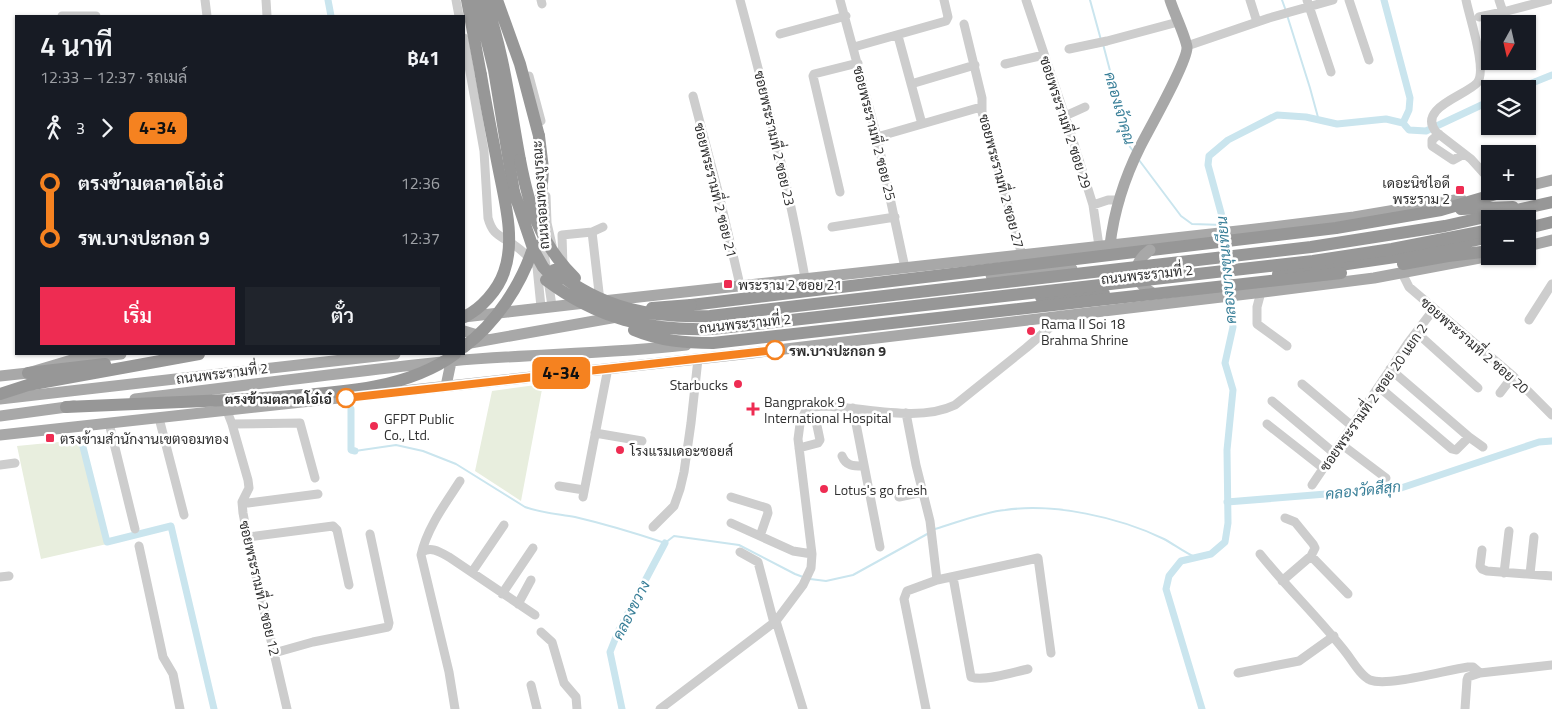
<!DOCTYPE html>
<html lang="th">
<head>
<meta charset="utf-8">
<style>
	body { margin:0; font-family:"Titillium Web",Sarabun,sans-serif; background:#20242c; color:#f1f3f6; height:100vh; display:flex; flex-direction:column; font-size:19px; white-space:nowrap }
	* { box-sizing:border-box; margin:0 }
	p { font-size:16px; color:#9ea1a6 }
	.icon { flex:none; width:28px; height:28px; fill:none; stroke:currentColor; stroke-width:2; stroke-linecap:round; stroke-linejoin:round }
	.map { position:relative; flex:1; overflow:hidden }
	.panel { position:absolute; left:15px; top:15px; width:450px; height:340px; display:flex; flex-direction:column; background:#171b24; border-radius:0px; box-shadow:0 1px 4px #0004 }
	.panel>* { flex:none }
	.badge { padding:0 10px; border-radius:8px; font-size:18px; line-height:32px }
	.needle { width:32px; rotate:188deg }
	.tools { position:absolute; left:1481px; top:15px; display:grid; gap:10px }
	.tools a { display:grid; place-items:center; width:55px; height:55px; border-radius:0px; background:#171b24; box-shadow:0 1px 4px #0004; font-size:25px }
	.map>.badge { position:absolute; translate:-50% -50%; box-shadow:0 0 0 2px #fff }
	.legs { display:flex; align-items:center; gap:8px; height:55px; padding:0 25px; font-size:16px }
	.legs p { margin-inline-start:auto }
	.headline { display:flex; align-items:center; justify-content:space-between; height:85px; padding:0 25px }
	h1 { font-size:28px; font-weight:600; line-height:38px }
	.action { display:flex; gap:10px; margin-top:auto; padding:10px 25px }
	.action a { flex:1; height:58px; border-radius:0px; background:#ee2c52; color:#fff; font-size:20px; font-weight:600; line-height:58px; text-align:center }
	.action a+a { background:#20242c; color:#f1f3f6 }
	ul { padding:0 25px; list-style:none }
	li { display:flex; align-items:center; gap:18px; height:55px; font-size:19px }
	li i { display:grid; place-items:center; width:8px; height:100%; margin:0 6px; background:currentColor }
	li i::after { content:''; width:12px; height:12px; margin:-6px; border:4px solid; border-radius:50%; background:#171b24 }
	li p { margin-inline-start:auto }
	li:first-child i { background:linear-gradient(#0000 50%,currentColor 0) }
	li:last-child i { background:linear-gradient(currentColor 50%,#0000 0) }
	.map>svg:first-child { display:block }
	.green { fill:#e8eede }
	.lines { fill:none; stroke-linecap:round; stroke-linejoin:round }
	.stream { stroke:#cae5ee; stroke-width:2 }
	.canal { stroke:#cae5ee; stroke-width:7 }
	.minor { stroke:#cdcdcd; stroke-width:9 }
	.major { stroke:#a8a8a8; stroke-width:11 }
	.highway { stroke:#979797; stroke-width:12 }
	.major-bridge { stroke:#a8a8a8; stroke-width:11 }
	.highway-bridge { stroke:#979797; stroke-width:12 }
	.line-1-casing { stroke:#fff; stroke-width:11 }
	.line-1 { stroke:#f58220; stroke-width:8 }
	.poi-dot { fill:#ee2c52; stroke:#fff; stroke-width:2 }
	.stop-1-dot { fill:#fff; stroke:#f58220; stroke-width:2.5 }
	.labels { text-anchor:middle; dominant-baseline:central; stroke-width:5; stroke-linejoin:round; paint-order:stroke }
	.street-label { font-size:14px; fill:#303030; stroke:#fff }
	.poi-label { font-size:14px; fill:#303030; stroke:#fff; text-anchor:start }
	.stop-label { font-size:14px; font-weight:bold; fill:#303030; stroke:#fff; text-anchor:start }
	.water-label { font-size:15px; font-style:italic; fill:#397f98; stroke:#fff }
</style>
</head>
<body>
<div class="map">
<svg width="1552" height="709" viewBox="0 0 1552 709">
	<rect width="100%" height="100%" fill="#fff"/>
	<path class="green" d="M543,384L521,501L475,471L492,391Z
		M79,440L107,544L41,559L17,446Z"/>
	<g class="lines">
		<path class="stream" d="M1090,0L1101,40
			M1282,0L1286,11
			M1287,15L1310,88L1319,121
			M1103,44L1130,147L1134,152
			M1139,160L1181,216L1192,224L1224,225
			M355,451L396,445L423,451L456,464L525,507C541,513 558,514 575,517C605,524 635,533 665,543L674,536L739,545L795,574L803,577
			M935,529C956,523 983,512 1005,510C1054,503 1119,517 1164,539C1175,545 1185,553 1197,558
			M810,579L826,581L853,575L929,533"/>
		<path class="canal" d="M328,0L331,16
			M1517,89L1552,75
			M1403,123L1409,130L1426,131L1490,101
			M351,409V450L355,451
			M81,439L107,542L171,526L214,709
			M1227,502L1401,488L1539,442L1552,441
			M622,709L610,652L618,632L665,543
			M1202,709L1166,589L1169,576L1181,561L1211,554L1225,542L1228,523L1227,450L1233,390L1225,363L1233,327L1223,220L1208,165L1209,156L1228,140L1277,115L1306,117L1337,124L1386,119L1403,123L1409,110L1410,98L1384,0"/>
		<path class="minor" d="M205,0L207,16
			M266,0L267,16
			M456,0L459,16
			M541,0L542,4
			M740,0C765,92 788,184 805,278
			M840,0L877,137L905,268
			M1026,0L1070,131L1093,205L1099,246
			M1250,0L1257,22
			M1307,0L1331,72
			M1349,0L1369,60
			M1466,0C1469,16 1488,71 1477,83C1465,96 1417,108 1436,132L1471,159L1490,180
			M1499,0L1503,12L1549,0
			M62,16H96
			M1479,17L1503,12
			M964,24L982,98V112L1022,255
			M780,34L846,16
			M898,36L922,124
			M464,38L484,151L488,218C493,236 500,235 514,245C522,250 528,257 535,263L537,267L541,307
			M1187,46L1269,18L1333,0
			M854,47L946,21L948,17L944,0
			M1069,49L1107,41L1178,22
			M1005,64L1044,55
			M529,76L541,121
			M911,84L975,65
			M693,96L720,199L740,285
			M1065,116L1085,107
			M1439,134L1432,140V146L1453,160L1464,154
			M877,137L981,107
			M840,192L813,76L814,74L858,63
			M546,196L547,223L552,245
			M1093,205L1108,200H1120
			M832,227L895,217
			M592,232L603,227
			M542,239L552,306
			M563,267L562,235L592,232L600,301
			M1402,273L1409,287L1513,376L1552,415
			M1261,292L1257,307V324L1287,346
			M1529,320L1552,284
			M1417,333L1478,388
			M1390,369L1469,437L1483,447
			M1302,384L1352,426
			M1379,387L1452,449L1456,450L1469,437
			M1500,393L1513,376
			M1272,401L1334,453
			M853,408L880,547
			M227,411L232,424L248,480L249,488L242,502L243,513L250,550L287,709
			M906,413L916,465L930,521L937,580
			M159,418L184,515
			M109,423L135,529
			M232,424L300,423L315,478
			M1267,424L1323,468
			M595,433L642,441
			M1341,444L1386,478
			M799,448L818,443L820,440L816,421
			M842,456C846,466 853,466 863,466
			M0,465L15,463
			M1312,485L1408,343L1434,309
			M559,486L584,490
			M583,497L608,368
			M731,497L767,508L768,513L760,536
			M899,497L923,492
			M242,502L248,503L318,494
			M1285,518L1295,522L1313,544L1315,548L1311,556
			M731,523L793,551L812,554
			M653,527L674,506L680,489L684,472L691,423L698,359
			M248,537L333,526L337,530L349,585
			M139,546L163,657L173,674L180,709
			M1482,550L1480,566L1482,569L1487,571L1552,576
			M422,552C431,546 440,552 449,557L535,615
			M740,552L758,562L774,623
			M1260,554C1288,589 1320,619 1347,654C1353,662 1361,676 1370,680C1388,687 1446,670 1468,667H1473L1480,673
			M472,572L504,525
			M1504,573L1509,531
			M1530,574L1534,537
			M0,577L9,576
			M953,577L971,677C984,682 1014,672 1028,669
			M1282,581L1311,556L1348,594
			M502,594L533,548
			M518,604L531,580
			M776,621L803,709
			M541,632L552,642L564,683L576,697L577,709
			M274,653L313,642L388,627L389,623L370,534
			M1238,673L1299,661L1334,636
			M531,685L537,709
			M455,709L449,672L421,555C427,528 445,504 460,481
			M660,709L776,621L803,585L811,568L812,554L798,439L800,424L805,412L813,407L823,406C864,407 918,423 955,405L1026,348L1054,324L1061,315
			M926,709L904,599L907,591L937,580L1038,558L1051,653
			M1465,709L1467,680L1468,677L1480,673L1552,665"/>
		<path class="major" d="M1528,186L1552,180
			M1110,245C1114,211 1125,177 1140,147C1149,129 1188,61 1187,47C1185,35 1174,13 1170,0
			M1528,246L1552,240
			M991,275L1072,269
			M603,301L1247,230L1354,217L1461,199
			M464,317L585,303
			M464,331L484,337
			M465,344L617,317
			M0,376L28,373L75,359L121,354
			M446,386L451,362
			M0,399L395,354
			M135,399C240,386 346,372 451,361C529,354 608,354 686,345
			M0,416L74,406
			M0,435L752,353L1255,293L1374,278L1485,257"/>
		<path class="highway" d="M467,0L481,75
			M477,0L494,70L514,192
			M485,0C504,52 510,107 520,160
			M497,0L520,64L539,136
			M1461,209L1513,207
			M1528,228L1552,222
			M1403,264L1448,256L1490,251
			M1278,274L1402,256L1490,237
			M1041,297L1104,294
			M691,305L1336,228L1441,210L1506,191
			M28,373L105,364
			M0,394L28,385L199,354
			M66,407L250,399"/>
		<path class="major-bridge" d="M1150,250C1130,265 1133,282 1154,294"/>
		<path class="highway-bridge" d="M520,160C529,207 540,244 575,278
			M514,192L534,251L543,267L557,282
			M539,226L543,169L539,136
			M554,270C602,309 650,318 710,316L1311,247L1445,226L1552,202
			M546,280C598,319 648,331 712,329L1313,261L1392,249L1490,230
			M652,308L691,305
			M464,317C481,309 498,290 504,272C516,239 504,198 498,166C492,135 486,105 481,75
			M634,330C660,341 686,343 713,343L1341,273
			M464,347C496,323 522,284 534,245
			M250,399C316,393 400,395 455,354"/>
	</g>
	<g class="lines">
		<defs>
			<path id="line-1" d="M346,398L775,350"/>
		</defs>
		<use href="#line-1" class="line-1-casing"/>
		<use href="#line-1" class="line-1"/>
	</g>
	<g class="poi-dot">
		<rect x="1455" y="185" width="10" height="10" rx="2.5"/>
		<rect x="723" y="279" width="10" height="10" rx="2.5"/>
		<circle cx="1031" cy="331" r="5"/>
		<circle cx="738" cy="384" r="5"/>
		<path d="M750.5 401.5h5v5h5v5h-5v5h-5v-5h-5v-5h5z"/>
		<circle cx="374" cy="426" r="5"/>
		<rect x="45" y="433" width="10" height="10" rx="2.5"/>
		<circle cx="620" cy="450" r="5"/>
		<circle cx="824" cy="489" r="5"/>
	</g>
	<g class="stop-1-dot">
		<circle cx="775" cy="350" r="9"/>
		<circle cx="346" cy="398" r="9"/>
	</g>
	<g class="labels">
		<g class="street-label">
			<text transform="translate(1066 122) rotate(72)">ซอยพระรามที่ 2 ซอย 29</text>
			<text transform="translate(875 133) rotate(76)">ซอยพระรามที่ 2 ซอย 25</text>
			<text transform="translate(775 138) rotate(77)">ซอยพระรามที่ 2 ซอย 23</text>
			<text transform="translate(1002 181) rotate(75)">ซอยพระรามที่ 2 ซอย 27</text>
			<text transform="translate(716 190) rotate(76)">ซอยพระรามที่ 2 ซอย 21</text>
			<text transform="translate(540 195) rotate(-94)">ถนนจอมทองบูรณะ</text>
			<text transform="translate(1147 274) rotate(-6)">ถนนพระรามที่ 2</text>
			<text transform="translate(745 323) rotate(-6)">ถนนพระรามที่ 2</text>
			<text transform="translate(1475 345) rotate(41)">ซอยพระรามที่ 2 ซอย 20</text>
			<text transform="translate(222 373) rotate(-7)">ถนนพระรามที่ 2</text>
			<text transform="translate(1373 397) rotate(-55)">ซอยพระรามที่ 2 ซอย 20 แยก 2</text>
			<text transform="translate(260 588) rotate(77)">ซอยพระรามที่ 2 ซอย 12</text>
		</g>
		<g class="poi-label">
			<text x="1450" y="182" text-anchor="end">เดอะนิชไอดี<tspan x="1450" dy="16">พระราม 2</tspan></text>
			<text x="738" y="284">พระราม 2 ซอย 21</text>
			<text x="1041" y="323">Rama II Soi 18<tspan x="1041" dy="16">Brahma Shrine</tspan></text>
			<text x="728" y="384" text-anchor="end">Starbucks</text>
			<text x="764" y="401">Bangprakok 9<tspan x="764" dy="16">International Hospital</tspan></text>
			<text x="384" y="418">GFPT Public<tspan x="384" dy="16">Co., Ltd.</tspan></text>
			<text x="60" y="438">ตรงข้ามสำนักงานเขตจอมทอง</text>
			<text x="630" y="450">โรงแรมเดอะชอยส์</text>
			<text x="834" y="489">Lotus's go fresh</text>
		</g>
		<g class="stop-label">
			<text x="789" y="350">รพ.บางปะกอก 9</text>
			<text x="332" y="398" text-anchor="end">ตรงข้ามตลาดโอ๋เอ๋</text>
		</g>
		<g class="water-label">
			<text transform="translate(1120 108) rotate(74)">คลองเจ้าคุณ</text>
			<text transform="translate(1226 270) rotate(-95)">คลองบางขุนเทียน</text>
			<text transform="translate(1363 490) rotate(-6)">คลองวัดสีสุก</text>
			<text transform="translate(631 610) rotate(-63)">คลองขวาง</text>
		</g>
	</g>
</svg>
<div class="tools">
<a><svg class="needle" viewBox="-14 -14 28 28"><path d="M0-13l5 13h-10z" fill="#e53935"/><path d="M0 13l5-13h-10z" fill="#9ea1a6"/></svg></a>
<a><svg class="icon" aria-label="layers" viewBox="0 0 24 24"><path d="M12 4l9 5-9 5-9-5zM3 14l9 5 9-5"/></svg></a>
<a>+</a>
<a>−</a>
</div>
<b class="badge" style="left:561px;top:373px;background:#f58220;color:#111">4-34</b>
<section class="panel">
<div class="headline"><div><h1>4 นาที</h1><p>12:33 – 12:37 · รถเมล์</p></div><b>฿41</b></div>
<div class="legs"><svg class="icon" aria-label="walk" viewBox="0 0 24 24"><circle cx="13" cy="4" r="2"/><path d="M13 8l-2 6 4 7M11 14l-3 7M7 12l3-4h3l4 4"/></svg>3<svg class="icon" aria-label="forward" viewBox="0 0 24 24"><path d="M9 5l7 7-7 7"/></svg><b class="badge" style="background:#f58220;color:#111">4-34</b></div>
<ul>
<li><i style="color:#f58220"></i><b>ตรงข้ามตลาดโอ๋เอ๋</b><p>12:36</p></li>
<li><i style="color:#f58220"></i><b>รพ.บางปะกอก 9</b><p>12:37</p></li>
</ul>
<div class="action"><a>เริ่ม</a><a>ตั๋ว</a></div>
</section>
</div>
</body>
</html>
